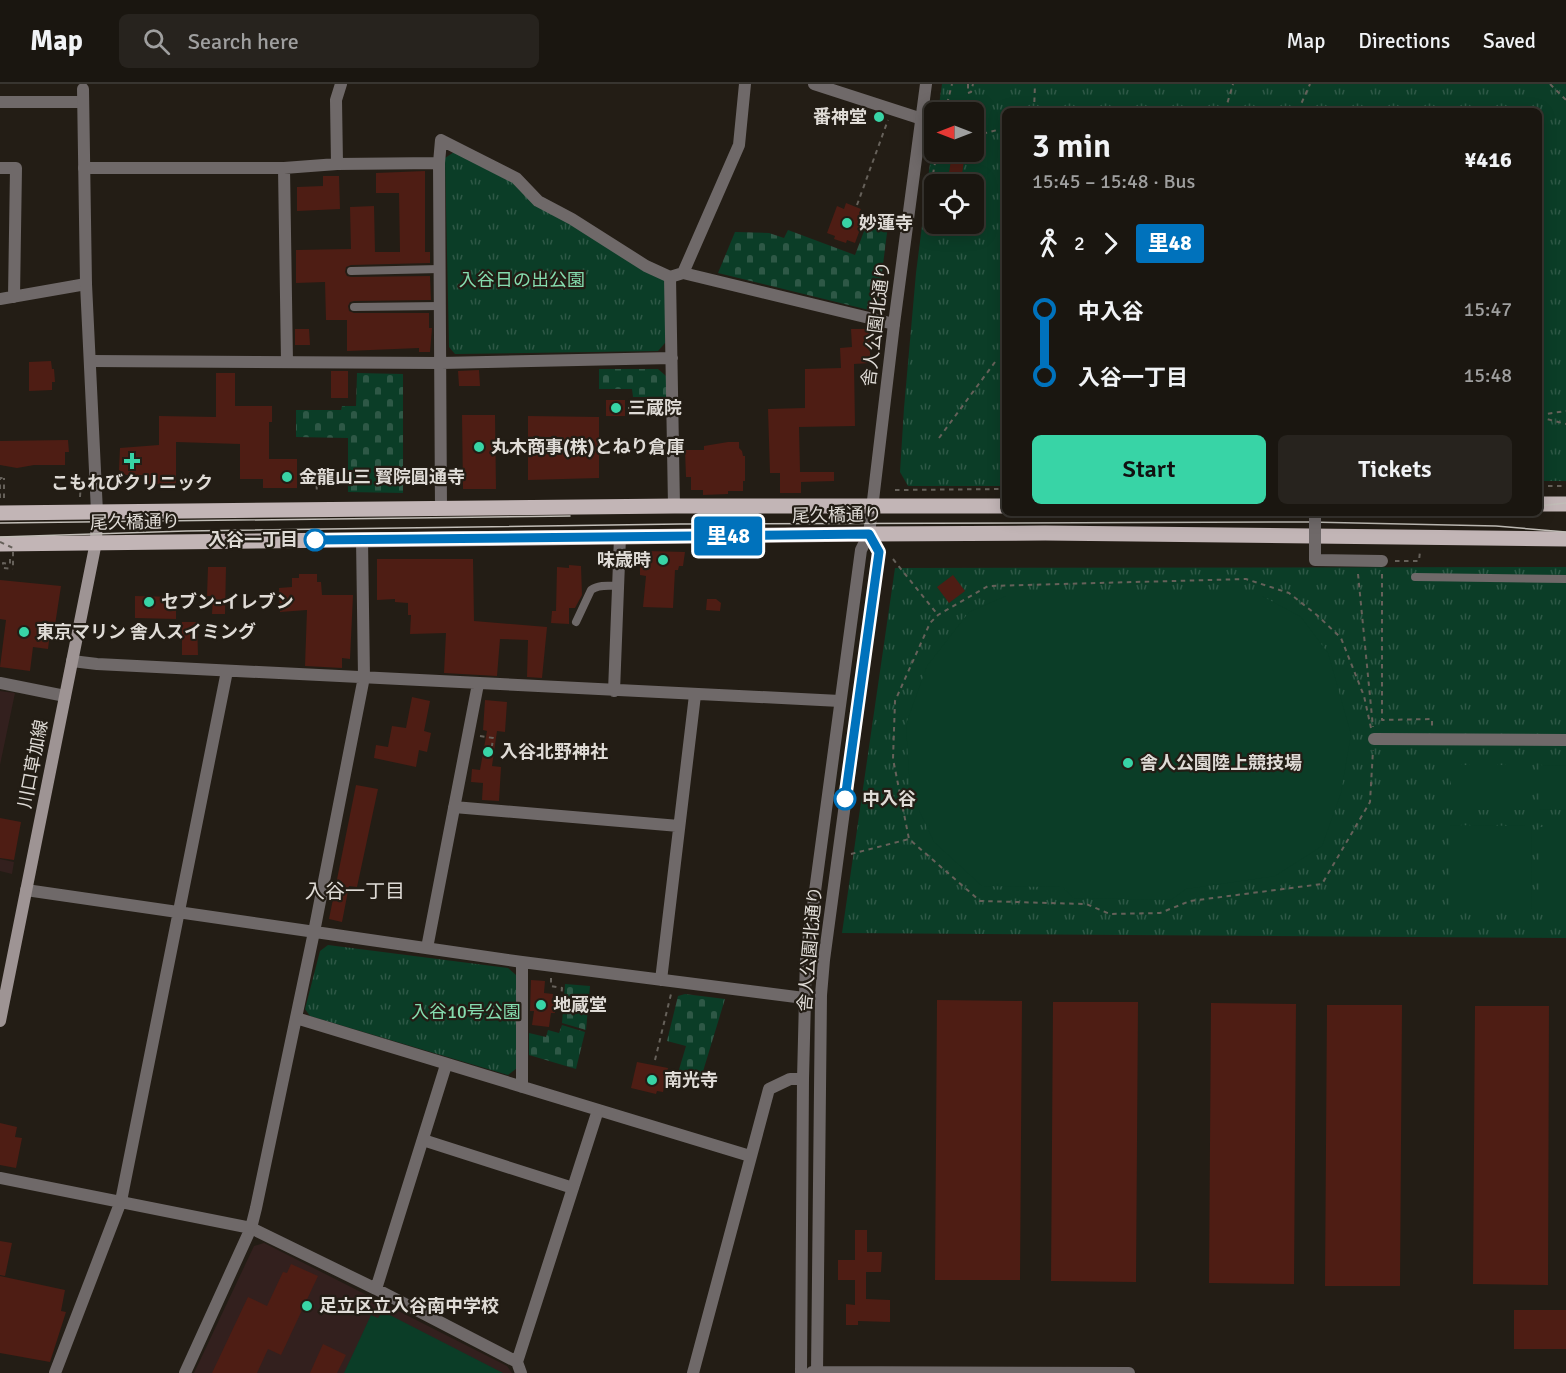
<!DOCTYPE html>
<html lang="en">
<head>
<meta charset="utf-8">
<style>
	body { margin:0; font-family:Signika,"Noto Sans JP",sans-serif; background:#27231e; color:#f1f3f6; height:100vh; display:flex; flex-direction:column; font-size:22px; white-space:nowrap }
	* { box-sizing:border-box; margin:0 }
	p { font-size:20px; color:#9f9f9f }
	.icon { flex:none; width:33px; height:33px; fill:none; stroke:currentColor; stroke-width:2; stroke-linecap:round; stroke-linejoin:round }
	.map { position:relative; flex:1; overflow:hidden }
	.drawer { position:absolute; left:1002px; top:24px; width:540px; height:408px; display:flex; flex-direction:column; background:#1a1610; border-radius:9px; box-shadow:0 3px 15px #0003,0 0 0 2px #383530 }
	.drawer>* { flex:none }
	.badge { padding:0 12px; border-radius:4px; font-size:21px; line-height:39px }
	.needle { width:39px; rotate:270deg }
	.fabs { position:absolute; left:924px; top:18px; display:grid; gap:12px }
	.fabs a { display:grid; place-items:center; width:60px; height:60px; border-radius:9px; background:#1a1610; box-shadow:0 3px 15px #0003,0 0 0 2px #383530; font-size:30px }
	.map>.badge { position:absolute; translate:-50% -50%; box-shadow:0 0 0 3px #fff }
	.legs { display:flex; align-items:center; gap:9px; height:66px; padding:0 30px; font-size:20px }
	.legs p { margin-inline-start:auto }
	.headline { display:flex; align-items:center; justify-content:space-between; height:102px; padding:0 30px }
	h1 { font-size:33px; font-weight:600; line-height:45px }
	.action { display:flex; gap:12px; margin-top:auto; padding:12px 30px }
	.action a { flex:1; height:69px; border-radius:9px; background:#38d4a6; color:#111; font-size:24px; font-weight:600; line-height:69px; text-align:center }
	.action a+a { background:#27231e; color:#f1f3f6 }
	ul { padding:0 30px; list-style:none }
	li { display:flex; align-items:center; gap:21px; height:66px; font-size:22px }
	li i { display:grid; place-items:center; width:9px; height:100%; margin:0 8px; background:currentColor }
	li i::after { content:''; width:15px; height:15px; margin:-8px; border:4px solid; border-radius:50%; background:#1a1610 }
	li p { margin-inline-start:auto }
	li:first-child i { background:linear-gradient(#0000 50%,currentColor 0) }
	li:last-child i { background:linear-gradient(currentColor 50%,#0000 0) }
	header { display:flex; align-items:center; gap:36px; box-sizing:border-box; height:84px; padding:0 30px; background:#1a1610; border-bottom:2px solid #383530 }
	header strong { font-size:28px }
	nav { display:flex; gap:33px; margin-inline-start:auto; font-size:21px }
	.search { width:420px; height:54px; background:#27231e; display:flex; align-items:center; gap:15px; box-sizing:border-box; padding:0 21px; border-radius:9px; color:#9f9f9f; font-size:22px }
	.map>svg:first-child { display:block }
	.education { fill:#33201e }
	.cemetery { fill:url(#cemetery-stones) }
	.park { fill:url(#park-tufts); fill-rule:evenodd }
	.pitch { fill:#0b3d27 }
	.building { fill:#4e1d14 }
	.lines { fill:none; stroke-linecap:round; stroke-linejoin:round }
	.path { stroke:#66615a; stroke-width:2; stroke-dasharray:4.5 4.5; stroke-linecap:butt }
	.service { stroke:#6f6969; stroke-width:8 }
	.pedestrian { stroke:#6f6969; stroke-width:12 }
	.minor { stroke:#6f6969; stroke-width:12 }
	.tertiary { stroke:#6f6969; stroke-width:12 }
	.secondary { stroke:#9e9494; stroke-width:12 }
	.primary { stroke:#c2b5b6; stroke-width:15 }
	.tram { stroke:#c1bdb7; stroke-width:1.5 }
	.path-bridge { stroke:#66615a; stroke-width:2; stroke-dasharray:4.5 4.5; stroke-linecap:butt }
	.pedestrian-bridge { stroke:#6f6969; stroke-width:12 }
	.line-1-casing { stroke:#fff; stroke-width:14 }
	.line-1 { stroke:#0072bc; stroke-width:9 }
	.poi-dot { fill:#38d4a6; stroke:#231d15; stroke-width:2 }
	.stop-1-dot { fill:#fff; stroke:#0072bc; stroke-width:3 }
	.labels { text-anchor:middle; dominant-baseline:central; stroke-width:4.5; stroke-linejoin:round; paint-order:stroke }
	.poi-label { font-size:18px; font-weight:bold; fill:#dfdbd6; stroke:#231d15; text-anchor:start }
	.park-label { font-size:18px; fill:#85dcae; stroke:#231d15 }
	.street-label { font-size:18px; fill:#dfdbd6; stroke:#231d15 }
	.stop-label { font-size:18px; font-weight:bold; fill:#dfdbd6; stroke:#231d15; text-anchor:end }
	.neighbourhood-label { font-size:20px; fill:#dfdbd6; stroke:#231d15 }
</style>
</head>
<body>
<header>
<strong>Map</strong>
<div class="search"><svg class="icon" aria-label="search" viewBox="0 0 24 24"><circle cx="10" cy="10" r="6"/><path d="M15 15l6 6"/></svg>Search here</div>
<nav><a>Map</a><a>Directions</a><a>Saved</a></nav>
</header>
<div class="map">
<svg width="1566" height="1289" viewBox="0 0 1566 1289">
	<defs>
		<pattern id="cemetery-stones" width="16" height="16" patternUnits="userSpaceOnUse" patternTransform="scale(1.5)"><rect width="16" height="16" fill="#0b3d27"/><path d="M2 7V4a2 2 0 0 1 4 0v3zM10 15v-3a2 2 0 0 1 4 0v3z" fill="#2e5846"/></pattern>
		<pattern id="park-tufts" width="24" height="20" patternUnits="userSpaceOnUse" patternTransform="scale(1.5)"><rect width="24" height="20" fill="#0b3d27"/><path d="M3 7l-1-3M5 7V3M7 7l1-3M15 17l-1-3M17 17v-4M19 17l1-3" fill="none" stroke="#2e5846"/></pattern>
	</defs>
	<rect width="100%" height="100%" fill="#231d15"/>
	<path class="education" d="M0,607L15,609L0,681Z
		M0,775L14,778L12,790L0,787Z
		M264,1159L507,1282L512,1289H194L254,1162Z"/>
	<path class="cemetery" d="M869,134L888,141L877,228L718,189L735,148L769,149L784,154L788,146L855,171Z
		M599,285H658L666,292V313H633L632,305H599Z
		M357,289L403,290V409L348,408V354L296,353V326H341L342,322H356Z
		M565,900L590,902L586,946L562,939Z
		M685,910L725,915L701,994L678,989L686,962L667,957L678,912Z
		M562,941L585,948L576,985L529,971V949L546,953L548,946L559,949Z"/>
	<path class="park" d="M942,0H1566V397H1539V27H1005V402H908L900,388L904,324L916,189L934,48V68H974V28H938ZM934,100H974V140H934Z
		M454,68L511,96L659,190L665,197V259L658,267L455,270L449,263L445,74Z
		M1566,483V854L842,849L895,484Z
		M328,861L508,884L516,891L517,984L508,991L310,932L305,925L320,867Z"/>
	<path class="pitch" d="M1006,512H1262L1301,533L1328,569L1351,650L1341,709L1322,762L1275,792L1186,805L1171,816L1073,814L1063,803L982,802L934,758L910,707L906,640L927,582L969,528Z
		M1451,681H1531V726H1451Z
		M1539,681L1566,682V726L1539,725Z
		M1450,741L1532,742L1531,825H1450Z
		M1539,743H1566V824H1539Z
		M382,1227L503,1289H504H344L371,1231L378,1234Z"/>
	<path class="building" d="M951,76L964,77L962,90L949,89Z
		M425,87V168H430V179L351,181L346,183L345,188L347,192L351,193L430,192L431,216L354,217L350,218L348,222L349,227L354,229H429V244H432L430,268H419V264L347,267V236H326L325,198L296,199V166L351,165L350,123L374,122L375,168H400L399,109H376V89Z
		M323,92H339L340,125L297,127V103L323,102Z
		M846,119L861,125L859,129L865,132L855,159L847,156L846,159L834,155L835,152L827,149L837,122L844,125Z
		M295,245H309L310,261H295Z
		M851,245H870V279L854,280L855,342L799,343L800,388H834V397L801,398V409H780V389H770L768,325L805,324V285L841,284L840,264L852,263Z
		M51,277L52,285H54L55,298H52V306L29,307V278Z
		M479,286L480,302H459L458,287Z
		M331,287H348V314H331Z
		M216,289H235V322H272V338H269V375H297V404H263V395H240V360L176,358V400H149V391H126L119,386L120,364L159,361V332L216,333Z
		M606,316H625V332H606Z
		M462,331H495L496,405H463Z
		M528,332L599,333V394L528,396Z
		M68,356L69,368H65V381H34L17,384L0,381V357Z
		M728,358H739V364L742,367L743,372H745V397H743V407H728V410L703,411V406H691V393H686L685,366H704V362Z
		M646,467L685,468L683,482H679L678,486H675L673,524L643,523L646,492L640,491V486L642,470Z
		M377,475H473L474,537L547,543L542,594L527,593L528,556L500,555L497,592L444,589L446,549L410,550L411,531H408V519L395,518V515L377,516Z
		M569,481L581,482L582,511L575,524H569V540L551,539L552,527H556L557,483L569,484Z
		M208,483H226L225,530H212L213,512H207Z
		M299,490H317V498H321L322,511H353L350,575L342,574V584L305,582L307,526L280,528L279,504L292,503V494H299Z
		M953,491L965,507L949,519L937,503Z
		M0,496L61,502L55,541L51,540L48,565L33,563L30,587L0,583L6,536L0,535Z
		M135,512L176,513V535L135,534Z
		M707,515H716L721,519L720,527L706,526Z
		M182,538H197L198,571H182Z
		M412,613L430,617L424,647L431,649L427,668L419,666L416,683L374,674L376,661L388,663L392,642L406,644Z
		M485,616L507,618L505,648L497,647L492,682L501,683L499,717L482,716L483,699L471,698L472,685L480,686L487,647L483,646Z
		M356,701L378,705L357,803L349,802L342,838L329,835Z
		M0,734L21,738L14,776L0,774Z
		M531,896L545,897L544,909L553,910L552,918H556L555,929H551L549,943L532,941L534,927H530Z
		M937,916L1022,917L1020,1196H935Z
		M1053,918H1138L1136,1198L1051,1197Z
		M1211,919L1296,920L1294,1200L1209,1199Z
		M1327,921H1402L1400,1202H1325Z
		M1475,922H1549L1548,1201L1473,1200Z
		M637,978L668,984L663,1008L657,1007L656,1010L631,1004Z
		M0,1039L17,1043L15,1053L22,1054L16,1084L0,1081Z
		M855,1146H867V1168H882L881,1188H866V1215L890,1216V1238L858,1237V1241H846V1220L855,1221V1196H838V1176H855Z
		M0,1157L12,1159L5,1192L0,1191Z
		M291,1180L318,1192L281,1271L268,1265L257,1289H212L248,1213L267,1222L283,1188L287,1189Z
		M0,1192L65,1206L61,1227L66,1228L50,1278L0,1269Z
		M1514,1226H1566V1265H1514Z
		M323,1260L346,1271L337,1289H310Z"/>
	<g class="lines">
		<path class="path" d="M968,0V9L971,8L973,0
			M1550,0L1566,16
			M1034,27L1035,0
			M1225,27L1233,0
			M1298,27L1310,0
			M945,28L952,0
			M974,52L1005,44
			M933,90L937,68
			M857,121L888,36
			M628,324L659,323
			M1539,331L1566,327
			M1539,333L1566,340
			M939,354L995,278
			M300,390H316L317,410
			M1539,402H1566
			M895,406L1005,405
			M80,413L81,398
			M0,414V394H4
			M4,414V394
			M10,475V480L3,479V484L13,485
			M893,475L938,531
			M1395,477H1419L1420,467
			M1358,490L1373,643
			M1382,490V636L1432,635V644
			M1371,644L1364,612L1341,554L1318,532L1289,509L1246,495L988,502L938,531L930,539L895,617L893,675L909,755L980,817L1086,820L1110,830L1160,829L1190,817L1322,800L1370,718L1373,666
			M480,652L493,654L492,662
			M851,770L909,755
			M551,894V902L562,904L560,924
			M655,976L671,910"/>
		<path class="service" d="M351,187L440,185
			M354,223L441,222
			M1415,493L1566,495
			M576,538L591,506C599,500 610,502 618,502"/>
		<path class="pedestrian" d="M1374,655L1566,656"/>
		<path class="minor" d="M814,0L922,35
			M0,18H83
			M337,80L336,16L341,0
			M0,84H16L14,213
			M84,84H284L337,80L439,79
			M284,84L287,278
			M683,189L739,61L745,0
			M670,193L674,422
			M0,215L86,200
			M91,277L441,279L672,274
			M441,425L439,79L441,56L516,94L538,117L572,135L646,182L670,193L683,189L894,240
			M72,577L97,580L840,617
			M0,599L65,612
			M614,607L620,453
			M454,723L679,742
			M26,806L522,878L804,914
			M427,864L478,600
			M661,896L695,611
			M296,934L750,1072
			M522,1003V878
			M423,1056L573,1104
			M0,1094L251,1144L376,1205L517,1278L521,1289
			M376,1205L446,981
			M517,1278L598,1026
			M55,1289L121,1117L227,587
			M185,1289L251,1144L256,1124L314,848L364,593L362,455
			M693,1289L769,1005L790,995H803"/>
		<path class="tertiary" d="M83,5L86,200L97,428
			M812,1288L1129,1289
			M801,1289L803,995L806,874L861,466L869,450L894,240L926,0
			M817,1289L821,911L824,876L879,467L869,450"/>
		<path class="secondary" d="M0,937L96,458L97,428"/>
		<path class="primary" d="M1539,420H1566
			M0,429L674,422H1005
			M0,460L869,450L1045,449L1566,455"/>
		<path class="tram" d="M1539,422L1566,419
			M1206,429H1271
			M0,439L570,432
			M0,453L186,447L680,440L1309,438L1496,442L1566,448"/>
		<path class="path-bridge" d="M0,458L13,464V485"/>
		<path class="pedestrian-bridge" d="M1315,429V476L1382,477"/>
	</g>
	<g class="lines">
		<defs>
			<path id="line-1" d="M315,456L869,450L879,468L845,715"/>
		</defs>
		<use href="#line-1" class="line-1-casing"/>
		<use href="#line-1" class="line-1"/>
	</g>
	<g class="poi-dot">
		<circle cx="879" cy="33" r="6"/>
		<circle cx="847" cy="139" r="6"/>
		<circle cx="616" cy="324" r="6"/>
		<circle cx="479" cy="363" r="6"/>
		<path d="M129 368h6v6h6v6h-6v6h-6v-6h-6v-6h6z"/>
		<circle cx="287" cy="393" r="6"/>
		<circle cx="663" cy="476" r="6"/>
		<circle cx="149" cy="518" r="6"/>
		<circle cx="24" cy="548" r="6"/>
		<circle cx="488" cy="668" r="6"/>
		<circle cx="1128" cy="679" r="6"/>
		<circle cx="541" cy="921" r="6"/>
		<circle cx="652" cy="996" r="6"/>
		<circle cx="307" cy="1222" r="6"/>
	</g>
	<g class="stop-1-dot">
		<circle cx="315" cy="456" r="10"/>
		<circle cx="845" cy="715" r="10"/>
	</g>
	<g class="labels">
		<g class="poi-label">
			<text x="867" y="33" text-anchor="end">番神堂</text>
			<text x="859" y="139">妙蓮寺</text>
			<text x="628" y="324">三蔵院</text>
			<text x="491" y="363">丸木商事(株)とねり倉庫</text>
			<text x="299" y="393">金龍山三 寳院圓通寺</text>
			<text x="132" y="399" text-anchor="middle">こもれびクリニック</text>
			<text x="651" y="476" text-anchor="end">味歳時</text>
			<text x="161" y="518">セブン-イレブン</text>
			<text x="36" y="548">東京マリン 舎人スイミング</text>
			<text x="500" y="668">入谷北野神社</text>
			<text x="1140" y="679">舎人公園陸上競技場</text>
			<text x="553" y="921">地蔵堂</text>
			<text x="664" y="996">南光寺</text>
			<text x="319" y="1222">足立区立入谷南中学校</text>
		</g>
		<g class="park-label">
			<text x="522" y="196">入谷日の出公園</text>
			<text x="466" y="928">入谷10号公園</text>
		</g>
		<g class="street-label">
			<text transform="translate(876 240) rotate(-83)">舎人公園北通り</text>
			<text transform="translate(837 431) rotate(-1)">尾久橋通り</text>
			<text transform="translate(135 438) rotate(-1)">尾久橋通り</text>
			<text transform="translate(33 680) rotate(-79)">川口草加線</text>
			<text transform="translate(810 865) rotate(-85)">舎人公園北通り</text>
		</g>
		<g class="stop-label">
			<text x="298" y="456">入谷一丁目</text>
			<text x="862" y="715" text-anchor="start">中入谷</text>
		</g>
		<g class="neighbourhood-label">
			<text x="355" y="807">入谷一丁目</text>
		</g>
	</g>
</svg>
<div class="fabs">
<a><svg class="needle" viewBox="-14 -14 28 28"><path d="M0-13l5 13h-10z" fill="#e53935"/><path d="M0 13l5-13h-10z" fill="#9f9f9f"/></svg></a>
<a><svg class="icon" aria-label="locate" viewBox="0 0 24 24"><circle cx="12" cy="12" r="6"/><path d="M12 2v4M12 18v4M2 12h4M18 12h4"/></svg></a>
</div>
<b class="badge" style="left:728px;top:452px;background:#0072bc;color:#fff">里48</b>
<section class="drawer">
<div class="headline"><div><h1>3 min</h1><p>15:45 – 15:48 · Bus</p></div><b>¥416</b></div>
<div class="legs"><svg class="icon" aria-label="walk" viewBox="0 0 24 24"><circle cx="13" cy="4" r="2"/><path d="M13 8l-2 6 4 7M11 14l-3 7M7 12l3-4h3l4 4"/></svg>2<svg class="icon" aria-label="forward" viewBox="0 0 24 24"><path d="M9 5l7 7-7 7"/></svg><b class="badge" style="background:#0072bc;color:#fff">里48</b></div>
<ul>
<li><i style="color:#0072bc"></i><b>中入谷</b><p>15:47</p></li>
<li><i style="color:#0072bc"></i><b>入谷一丁目</b><p>15:48</p></li>
</ul>
<div class="action"><a>Start</a><a>Tickets</a></div>
</section>
</div>
</body>
</html>
